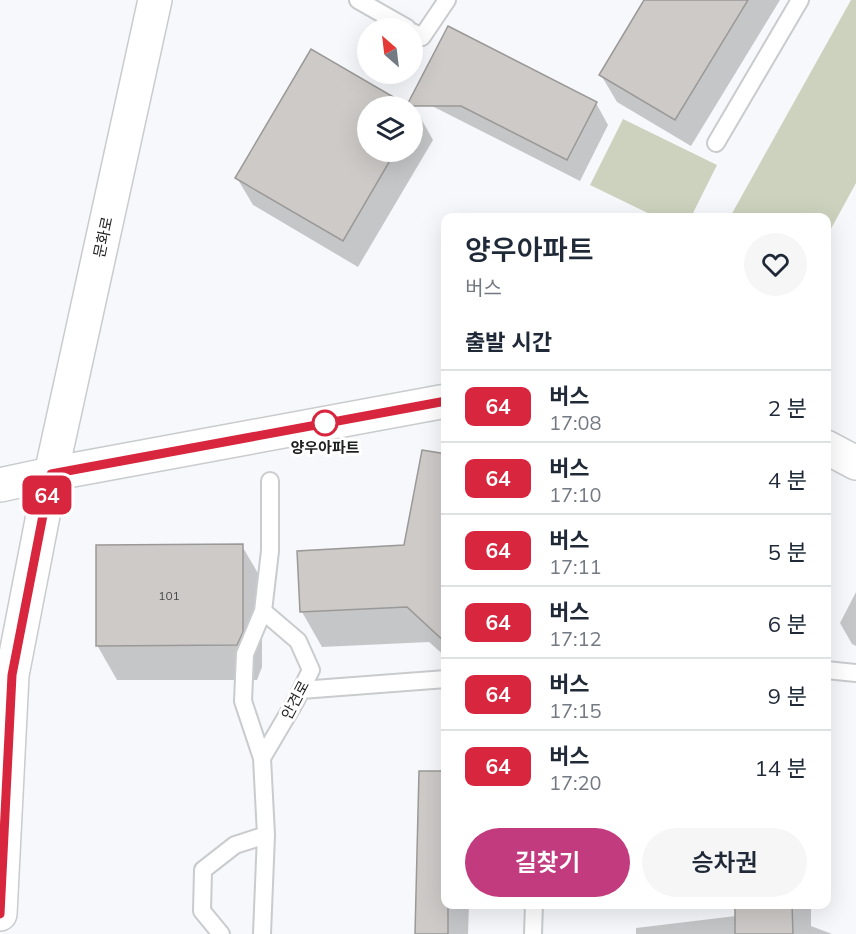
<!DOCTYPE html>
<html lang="ko">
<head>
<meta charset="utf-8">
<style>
	body { margin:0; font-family:Mulish,"Noto Sans KR",sans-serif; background:#f6f6f7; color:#1f2937; height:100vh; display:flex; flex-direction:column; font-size:22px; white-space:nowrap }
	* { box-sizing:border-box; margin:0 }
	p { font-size:20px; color:#747a83 }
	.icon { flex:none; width:33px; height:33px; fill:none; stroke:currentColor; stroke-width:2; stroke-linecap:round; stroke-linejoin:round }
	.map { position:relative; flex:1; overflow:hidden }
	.side { position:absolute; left:441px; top:213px; width:390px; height:696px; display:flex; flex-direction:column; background:#fff; border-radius:12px; box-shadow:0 6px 24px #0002 }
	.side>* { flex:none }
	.badge { padding:0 12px; border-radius:9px; font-size:21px; line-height:39px }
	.needle { width:39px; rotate:332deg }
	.tools { position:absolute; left:357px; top:18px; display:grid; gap:12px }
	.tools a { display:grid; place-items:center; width:66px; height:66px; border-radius:50%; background:#fff; box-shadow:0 6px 24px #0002; font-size:30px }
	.map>.badge { position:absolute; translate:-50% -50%; box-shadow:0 0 0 3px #fff }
	h2 { padding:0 24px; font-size:22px; line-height:54px }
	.round { display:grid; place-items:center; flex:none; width:63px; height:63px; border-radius:32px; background:#f6f6f7 }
	.headline { display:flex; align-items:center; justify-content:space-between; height:102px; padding:0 24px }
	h1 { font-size:28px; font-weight:600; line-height:45px }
	.action { display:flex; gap:12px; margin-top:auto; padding:12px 24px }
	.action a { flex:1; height:69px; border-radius:36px; background:#c13b7e; color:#fff; font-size:24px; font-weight:600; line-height:69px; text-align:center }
	.action a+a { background:#f6f6f7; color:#1f2937 }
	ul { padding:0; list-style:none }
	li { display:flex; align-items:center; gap:18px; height:72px; padding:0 24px; border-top:2px solid #e0e1e3 }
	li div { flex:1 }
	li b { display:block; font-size:22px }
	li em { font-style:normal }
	li .badge { min-width:66px; font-weight:700; text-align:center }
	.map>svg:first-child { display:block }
	.green { fill:#ccd2bd }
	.shadow { fill:#0003 }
	.building { fill:#cdcac8; stroke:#9b9997; stroke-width:1.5 }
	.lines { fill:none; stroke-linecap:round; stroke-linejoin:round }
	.service-casing { stroke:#c9cbcd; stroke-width:20 }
	.minor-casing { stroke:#c9cbcd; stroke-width:36 }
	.tertiary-casing { stroke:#c9cbcd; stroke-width:36 }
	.secondary-casing { stroke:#c9cbcd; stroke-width:36 }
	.service { stroke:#fff; stroke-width:16 }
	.minor { stroke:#fff; stroke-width:33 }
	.tertiary { stroke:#fff; stroke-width:33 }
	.secondary { stroke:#fff; stroke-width:33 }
	.line-casing { stroke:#fff; stroke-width:14 }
	.line { stroke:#d7263d; stroke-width:9 }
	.stop-dot { fill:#fff; stroke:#d7263d; stroke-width:3 }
	.labels { text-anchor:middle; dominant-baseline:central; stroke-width:6; stroke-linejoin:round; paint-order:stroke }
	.number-label { font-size:12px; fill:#4a4a4a }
	.street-label { font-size:15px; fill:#1e1f20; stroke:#fff }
	.stop-label { font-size:15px; font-weight:bold; fill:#1e1f20; stroke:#fff }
</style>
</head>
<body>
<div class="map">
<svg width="856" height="934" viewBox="0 0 856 934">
	<rect width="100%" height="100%" fill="#f7f8fb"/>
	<path class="green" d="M851,0H856V183L827,236L826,218L730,217Z
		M623,119L717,165L691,217H656L590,185Z"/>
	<path class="shadow" d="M646,0H780L691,146L617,102L601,75Z
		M312,51L407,106H368V152H412V110L418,113L433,140L358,267L253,205L237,178Z
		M420,85L596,103L608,125L580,181L432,106Z
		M446,456V657L429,642L322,647L302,612L405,547Z
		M242,546L262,580V667L257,680H117L97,645Z
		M856,592V646L852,644L840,623Z
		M446,904H469L468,934H417Z
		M736,904H811V926L832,934H636V928L736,916Z"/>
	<path class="building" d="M644,0H748L675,120L599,75Z
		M448,26L597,102L567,160L461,106H368V152H395L343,241L235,178L311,49L407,105Z
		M422,450L446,454V643L407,607L300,612L297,551L404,545Z
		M243,544V632L237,645L96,646V545Z
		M419,771H446V904H448V934H415Z
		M735,904H792L793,934H735Z"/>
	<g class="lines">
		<defs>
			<path id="service" d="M358,0L407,28
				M412,32L422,37L447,0
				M716,143L800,0
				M826,670L856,673
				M301,690L446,679
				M262,758L243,701L245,654L263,611
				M221,934L202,911L203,870L235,845L266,835
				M262,934L266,835L262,758L295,702L311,670L298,641L263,611L270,551V481
				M533,934L534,904"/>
			<path id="minor" d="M0,914L12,675L51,474"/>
			<path id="tertiary" d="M51,474L155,0"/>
			<path id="secondary" d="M826,447L856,463
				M0,485L51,474L446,401"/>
		</defs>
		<use href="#service" class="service-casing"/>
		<use href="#minor" class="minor-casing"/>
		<use href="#tertiary" class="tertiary-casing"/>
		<use href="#secondary" class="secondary-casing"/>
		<use href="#service" class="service"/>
		<use href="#minor" class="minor"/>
		<use href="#tertiary" class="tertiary"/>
		<use href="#secondary" class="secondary"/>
	</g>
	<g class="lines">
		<defs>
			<path id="line" d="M0,914L12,675L51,474L446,401"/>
		</defs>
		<use href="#line" class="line-casing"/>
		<use href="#line" class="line"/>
	</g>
	<circle class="stop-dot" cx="325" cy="423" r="12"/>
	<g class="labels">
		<g class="number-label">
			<text x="169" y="595">101</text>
		</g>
		<g class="street-label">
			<text transform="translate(103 237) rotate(-78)">문화로</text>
			<text transform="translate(295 700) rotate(-62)">안견로</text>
		</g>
		<g class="stop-label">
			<text x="325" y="447">양우아파트</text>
		</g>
	</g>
</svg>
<div class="tools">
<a><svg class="needle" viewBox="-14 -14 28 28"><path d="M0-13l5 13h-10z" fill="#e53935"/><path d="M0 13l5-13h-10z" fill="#747a83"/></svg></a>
<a><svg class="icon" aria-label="layers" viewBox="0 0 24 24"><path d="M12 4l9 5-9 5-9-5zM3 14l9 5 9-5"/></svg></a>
</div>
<b class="badge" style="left:47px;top:495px;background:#d7263d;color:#fff">64</b>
<section class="side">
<div class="headline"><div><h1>양우아파트</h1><p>버스</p></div><a class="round"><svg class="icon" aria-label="heart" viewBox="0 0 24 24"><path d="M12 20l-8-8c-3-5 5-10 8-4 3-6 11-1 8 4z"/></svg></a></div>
<h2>출발 시간</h2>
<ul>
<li><span class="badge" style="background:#d7263d;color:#fff">64</span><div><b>버스</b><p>17:08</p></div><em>2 분</em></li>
<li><span class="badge" style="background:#d7263d;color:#fff">64</span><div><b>버스</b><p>17:10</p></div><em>4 분</em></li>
<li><span class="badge" style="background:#d7263d;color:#fff">64</span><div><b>버스</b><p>17:11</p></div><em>5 분</em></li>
<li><span class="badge" style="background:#d7263d;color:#fff">64</span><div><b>버스</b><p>17:12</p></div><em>6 분</em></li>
<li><span class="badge" style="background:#d7263d;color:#fff">64</span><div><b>버스</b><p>17:15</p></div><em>9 분</em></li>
<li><span class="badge" style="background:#d7263d;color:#fff">64</span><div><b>버스</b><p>17:20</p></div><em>14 분</em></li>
</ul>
<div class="action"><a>길찾기</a><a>승차권</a></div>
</section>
</div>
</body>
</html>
